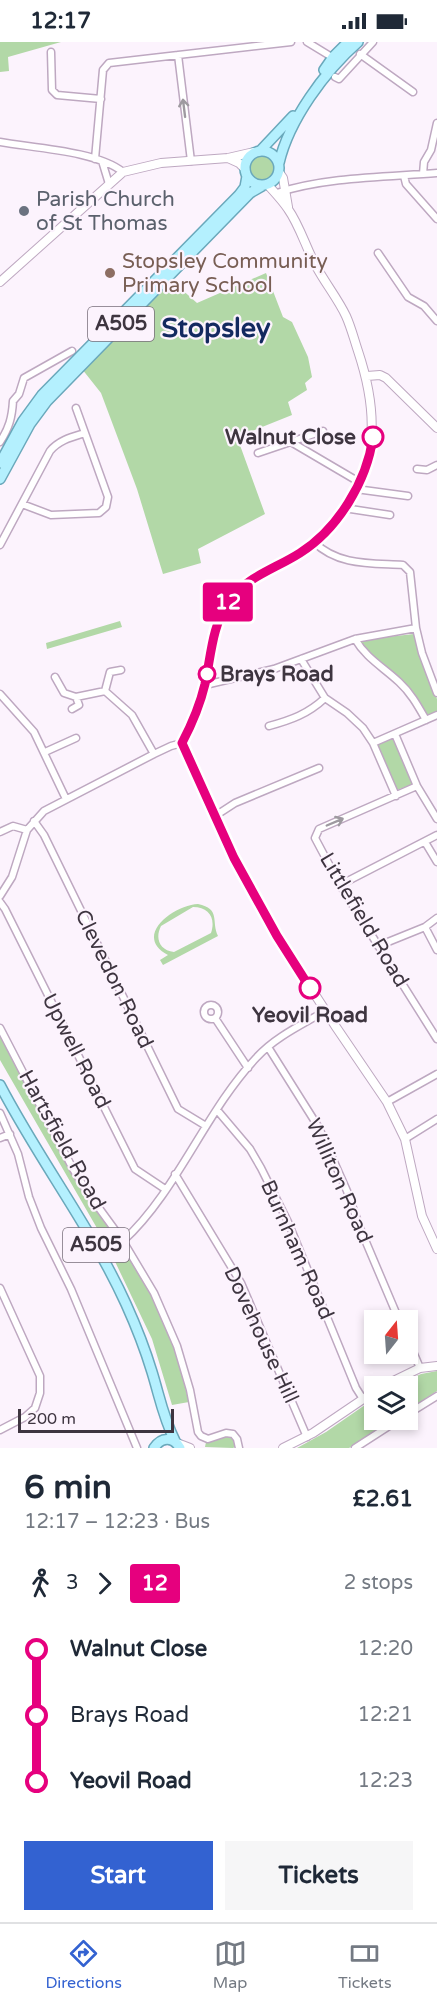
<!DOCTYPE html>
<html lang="en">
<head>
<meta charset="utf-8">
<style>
	body { margin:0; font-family:"Varela Round",sans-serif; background:#f6f6f7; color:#1f2937; height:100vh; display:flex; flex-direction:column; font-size:22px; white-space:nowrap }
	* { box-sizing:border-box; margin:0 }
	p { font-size:20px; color:#747a83 }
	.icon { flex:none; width:33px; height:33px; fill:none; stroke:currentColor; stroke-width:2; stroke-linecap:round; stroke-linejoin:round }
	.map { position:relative; height:1406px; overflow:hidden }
	.sheet { display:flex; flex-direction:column; background:#fff; flex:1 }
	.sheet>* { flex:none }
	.badge { padding:0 12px; border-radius:4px; font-size:21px; line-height:39px }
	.needle { width:39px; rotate:17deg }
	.buttons { position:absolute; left:364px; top:1268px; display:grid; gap:12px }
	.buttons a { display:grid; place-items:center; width:54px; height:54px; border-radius:0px; background:#fff; box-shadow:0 3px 9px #0003; font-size:30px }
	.scale { position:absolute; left:18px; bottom:15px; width:156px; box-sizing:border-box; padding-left:6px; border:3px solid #3e3540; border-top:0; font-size:16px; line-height:21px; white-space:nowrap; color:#3e3540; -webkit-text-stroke:4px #fcf3fd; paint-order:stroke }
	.map>.badge { position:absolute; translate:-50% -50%; box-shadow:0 0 0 3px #fff }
	.legs { display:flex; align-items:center; gap:9px; height:66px; padding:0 24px; font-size:20px }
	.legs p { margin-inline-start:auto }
	.headline { display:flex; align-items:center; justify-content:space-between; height:102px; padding:0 24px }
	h1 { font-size:33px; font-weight:800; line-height:45px }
	.button { display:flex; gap:12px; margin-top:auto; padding:12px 24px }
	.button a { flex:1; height:69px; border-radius:0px; background:#3362d1; color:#fff; font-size:24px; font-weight:800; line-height:69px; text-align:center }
	.button a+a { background:#f6f6f7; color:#1f2937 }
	ul { padding:0 24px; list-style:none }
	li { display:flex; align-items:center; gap:21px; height:66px; font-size:22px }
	li i { display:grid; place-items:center; width:9px; height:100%; margin:0 8px; background:currentColor }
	li i::after { content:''; width:15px; height:15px; margin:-8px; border:4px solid; border-radius:50%; background:#fff }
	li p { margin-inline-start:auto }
	li:first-child i { background:linear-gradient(#0000 50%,currentColor 0) }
	li:last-child i { background:linear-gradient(currentColor 50%,#0000 0) }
	.status { display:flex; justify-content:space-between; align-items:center; height:42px; padding:0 30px; background:#fff; direction:ltr }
	.status svg { height:16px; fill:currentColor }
	.tab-bar { display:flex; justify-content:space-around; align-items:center; height:84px; border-top:2px solid #e0e1e3; background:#fff; font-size:16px; color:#747a83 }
	.tab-bar a { display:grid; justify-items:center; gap:3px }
	.tab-bar .active { color:#3362d1 }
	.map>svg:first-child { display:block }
	.green { fill:#b2d8a7; fill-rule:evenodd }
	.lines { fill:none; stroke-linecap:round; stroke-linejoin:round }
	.minor-casing { stroke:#bea8c1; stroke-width:9 }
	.tertiary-casing { stroke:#bea8c1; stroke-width:10 }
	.primary-casing { stroke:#6aa8bb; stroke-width:12 }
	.minor { stroke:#fff; stroke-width:6 }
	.tertiary { stroke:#fff; stroke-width:8 }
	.primary { stroke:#b4f0fe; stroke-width:9 }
	.oneway { stroke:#9e9aa0 }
	.line-1-casing { stroke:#fff; stroke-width:14 }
	.line-1 { stroke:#e6007e; stroke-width:9 }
	.worship-dot { fill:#6b7280; stroke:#fcf3fd; stroke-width:2 }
	.education-dot { fill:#8d6e63; stroke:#fcf3fd; stroke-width:2 }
	.stop-1-dot { fill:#fff; stroke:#e6007e; stroke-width:3 }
	.labels { text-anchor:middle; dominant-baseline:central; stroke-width:4.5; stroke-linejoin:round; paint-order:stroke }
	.shield { fill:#fcf3fd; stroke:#776e79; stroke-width:1.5 }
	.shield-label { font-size:20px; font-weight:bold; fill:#3e3540 }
	.worship-label { font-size:21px; fill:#5b616d; stroke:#fcf3fd; text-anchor:start }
	.education-label { font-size:21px; fill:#785e54; stroke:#fcf3fd; text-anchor:start }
	.stop-label { font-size:21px; font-weight:bold; fill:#3e3540; stroke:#fcf3fd; text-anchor:end }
	.street-label { font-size:21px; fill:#3e3540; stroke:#fcf3fd }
	.district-label { font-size:27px; font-weight:bold; fill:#13295f; stroke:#fcf3fd }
</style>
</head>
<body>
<div class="status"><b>12:17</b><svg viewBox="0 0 49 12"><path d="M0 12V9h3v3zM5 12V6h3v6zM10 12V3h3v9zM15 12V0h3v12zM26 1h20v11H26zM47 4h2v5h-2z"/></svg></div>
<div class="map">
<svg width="437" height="1406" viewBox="0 0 437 1406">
	<rect width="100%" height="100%" fill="#fcf3fd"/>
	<path class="green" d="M0,0H61L8,15L9,29L0,30Z
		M249 126a13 13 0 1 1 26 0a13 13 0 1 1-26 0Z
		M266,231L283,275L292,280L308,315L312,335L305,341L307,348L288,360L292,373L237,395L265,472L198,507L201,521L163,532L137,447L101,351L82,327L170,237L197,261Z
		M120,579L122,585L47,607L46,601Z
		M414,592L419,613L437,657V670L427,674L415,655L372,617L359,598Z
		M394,696L413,742L397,748L377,703Z
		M198,862C221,867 211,879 218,894L163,923L160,918L168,913C132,894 174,863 198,862ZM193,865C209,865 216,876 211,891L174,910C159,908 155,896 161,884Z
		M0,992L78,1142L121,1202L153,1255L175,1308L189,1360L172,1363L152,1297L109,1207L0,1018Z
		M437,1329V1349L408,1368V1344H395L421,1332Z
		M375,1356V1377H394L349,1406H297L326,1390Z
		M230,1394L235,1398V1405L233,1406L205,1405L206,1400Z"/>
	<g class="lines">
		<defs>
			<path id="minor" d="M307,0L335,17
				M51,10L52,48L57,53L101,57
				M360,12L413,50
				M178,13L191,119
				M335,35L339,37L373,0
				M0,100C34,106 97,109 123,130
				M95,117L103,28L109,21L291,0
				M102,119L109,142
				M423,132L424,120L431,108L437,81
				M404,134L406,142L437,177
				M277,151C326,135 386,135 437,131
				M378,211L408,255L424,264L437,279
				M0,400C9,386 12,376 13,359L19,352L24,336L72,309
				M291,400L359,440
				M258,411L323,389
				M417,427L427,428L437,423
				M356,447L408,454
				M22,462L51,473L99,471L106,465L108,455L76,366
				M344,466L390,473
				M314,500C338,524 372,521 403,523L410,530L416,586L422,611L437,651
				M0,503L50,409C59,398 72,395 85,391
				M355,597C366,616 383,625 399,640C411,651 418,664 426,678
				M301,617L325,656L347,671L363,686L373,701L396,754
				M55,635L64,651L76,655L105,649L132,673L154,712
				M205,643L274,627L355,597L416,586
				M105,649L110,630L121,628
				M0,652L34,690L66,757
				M72,667L79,663L76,655
				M269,684C291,678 308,672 325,656
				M395,692L417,744L437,777
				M373,701L437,673
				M45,710L76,696
				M417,744L319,787L315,796L340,843L437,997
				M215,774L235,761L319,726
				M34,779L44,793L178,1067L206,1084
				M0,790L13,784L27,788
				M425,800L437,820
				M340,843L437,793
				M0,854L12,835L27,788L44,769L154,712L171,704L182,701
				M0,860L5,867L135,1127L165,1147
				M425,885L437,908
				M378,904L425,885L437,876
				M204 970a7 7 0 1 1 14 0a7 7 0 1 1-14 0Z
				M215,976L248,1026
				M0,986L73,1127L88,1151L123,1199L154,1251L177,1304L190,1348L198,1390L201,1394L208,1397L226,1391L233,1392L237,1397L239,1406
				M268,1005L319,1086L347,1149L360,1186L399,1278
				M387,1060L437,1032
				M217,1068L250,1107L261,1126L288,1180L356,1346L363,1357
				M0,1071L18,1112L29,1155L41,1186L71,1247L137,1406
				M0,1096L10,1092
				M405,1097L437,1077
				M175,1132L241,1241L307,1395
				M123,1199C177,1150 206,1068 257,1015C275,995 303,982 325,969
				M0,1246L40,1334V1351L35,1366L25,1375L0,1388
				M408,1298L420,1326
				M408,1372L437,1354
				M355,1406L400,1377"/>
			<path id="tertiary" d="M228,116L239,121L245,127
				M279,130L283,136L288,165
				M268,143C275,151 282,158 288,167C300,184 306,206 316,224C325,241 338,257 346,274C351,285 354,297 358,309C379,372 380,429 332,482C322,493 311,505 298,512C274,526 245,536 228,560C212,584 211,615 205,642C200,663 192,682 182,701L234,816L277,894L336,985L387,1060L405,1097L422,1174L437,1207
				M0,240L123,130L161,121L228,116L254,110
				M367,334L380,333L386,336L437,386
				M383,1344L420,1326L437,1324
				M177,1401L190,1406
				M283,1406L313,1391L375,1349"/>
			<path id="primary" d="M324,28L333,15L348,0
				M261,108L293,74
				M245 126a17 17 0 1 1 34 0a17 17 0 1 1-34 0Z
				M279,121C289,78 325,29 358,0
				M0,421L23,379L42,353L239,153L245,145L247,134
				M0,437L30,382L47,359L250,151L262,144
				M0,1043C39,1118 91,1185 126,1262C136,1284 145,1307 152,1330C160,1356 163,1375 175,1399
				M154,1406C161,1395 173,1394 180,1406"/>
		</defs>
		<use href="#minor" class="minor-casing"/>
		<use href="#tertiary" class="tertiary-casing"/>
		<use href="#primary" class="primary-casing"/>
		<use href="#minor" class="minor"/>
		<use href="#tertiary" class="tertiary"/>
		<use href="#primary" class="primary"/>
	</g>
	<defs><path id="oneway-shaft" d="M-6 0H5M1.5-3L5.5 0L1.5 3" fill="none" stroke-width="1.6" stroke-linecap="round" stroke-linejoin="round" transform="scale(1.5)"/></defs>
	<g class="oneway">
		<use href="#oneway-shaft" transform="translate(184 66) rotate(-97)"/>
		<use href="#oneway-shaft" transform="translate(335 780) rotate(-23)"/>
	</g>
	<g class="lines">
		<defs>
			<path id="line-1" d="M310,946L277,894L234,816L182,701C192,682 200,663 205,642C211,614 212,583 229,559C246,535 275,527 300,511C338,487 367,439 373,395"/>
		</defs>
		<use href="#line-1" class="line-1-casing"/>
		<use href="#line-1" class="line-1"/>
	</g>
	<circle class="worship-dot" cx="24" cy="169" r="6"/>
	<circle class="education-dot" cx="110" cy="231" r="6"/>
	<g class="stop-1-dot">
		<circle cx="373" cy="395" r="10"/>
		<circle cx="207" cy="632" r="8"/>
		<circle cx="310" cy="946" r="10"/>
	</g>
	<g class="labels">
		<g class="shield">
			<rect x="88" y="265" width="66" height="34" rx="4.5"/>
			<rect x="63" y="1186" width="66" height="34" rx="4.5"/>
		</g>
		<g class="shield-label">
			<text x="121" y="282">A505</text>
			<text x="96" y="1203">A505</text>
		</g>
		<g class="worship-label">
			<text x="36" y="157">Parish Church<tspan x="36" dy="24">of St Thomas</tspan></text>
		</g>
		<g class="education-label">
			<text x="122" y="219">Stopsley Community<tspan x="122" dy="24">Primary School</tspan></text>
		</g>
		<g class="stop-label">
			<text x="356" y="395">Walnut Close</text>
			<text x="220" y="632" text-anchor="start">Brays Road</text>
			<text x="310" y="973" text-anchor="middle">Yeovil Road</text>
		</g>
		<g class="street-label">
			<text transform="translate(364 878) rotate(59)">Littlefield Road</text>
			<text transform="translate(114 937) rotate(64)">Clevedon Road</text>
			<text transform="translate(76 1009) rotate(63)">Upwell Road</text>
			<text transform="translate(62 1098) rotate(61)">Hartsfield Road</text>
			<text transform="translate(339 1139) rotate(66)">Williton Road</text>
			<text transform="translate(297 1208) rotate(66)">Burnham Road</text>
			<text transform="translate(261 1293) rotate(65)">Dovehouse Hill</text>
		</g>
		<g class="district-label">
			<text x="216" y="286">Stopsley</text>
		</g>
	</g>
</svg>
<div class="buttons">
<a><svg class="needle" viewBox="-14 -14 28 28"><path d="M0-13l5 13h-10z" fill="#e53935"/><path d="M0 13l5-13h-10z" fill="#747a83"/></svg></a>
<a><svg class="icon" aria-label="layers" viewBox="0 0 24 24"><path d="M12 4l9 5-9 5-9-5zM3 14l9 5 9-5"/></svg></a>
</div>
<div class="scale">200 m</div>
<b class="badge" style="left:228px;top:560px;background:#e6007e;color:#fff">12</b>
</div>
<section class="sheet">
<div class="headline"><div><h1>6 min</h1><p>12:17 – 12:23 · Bus</p></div><b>£2.61</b></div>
<div class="legs"><svg class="icon" aria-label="walk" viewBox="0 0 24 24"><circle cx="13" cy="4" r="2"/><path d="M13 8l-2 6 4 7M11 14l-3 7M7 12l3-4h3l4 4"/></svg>3<svg class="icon" aria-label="forward" viewBox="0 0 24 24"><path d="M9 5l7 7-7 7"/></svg><b class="badge" style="background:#e6007e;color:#fff">12</b><p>2 stops</p></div>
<ul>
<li><i style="color:#e6007e"></i><b>Walnut Close</b><p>12:20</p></li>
<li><i style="color:#e6007e"></i><span>Brays Road</span><p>12:21</p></li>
<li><i style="color:#e6007e"></i><b>Yeovil Road</b><p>12:23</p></li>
</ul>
<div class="button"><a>Start</a><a>Tickets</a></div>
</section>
<nav class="tab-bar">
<a class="active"><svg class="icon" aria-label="directions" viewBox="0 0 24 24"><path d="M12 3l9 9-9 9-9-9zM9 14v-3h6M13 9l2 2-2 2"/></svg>Directions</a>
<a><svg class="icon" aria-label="map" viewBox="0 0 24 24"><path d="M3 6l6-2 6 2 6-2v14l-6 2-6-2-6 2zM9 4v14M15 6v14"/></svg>Map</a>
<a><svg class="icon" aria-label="tickets" viewBox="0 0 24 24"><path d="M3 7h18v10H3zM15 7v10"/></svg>Tickets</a>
</nav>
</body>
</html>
